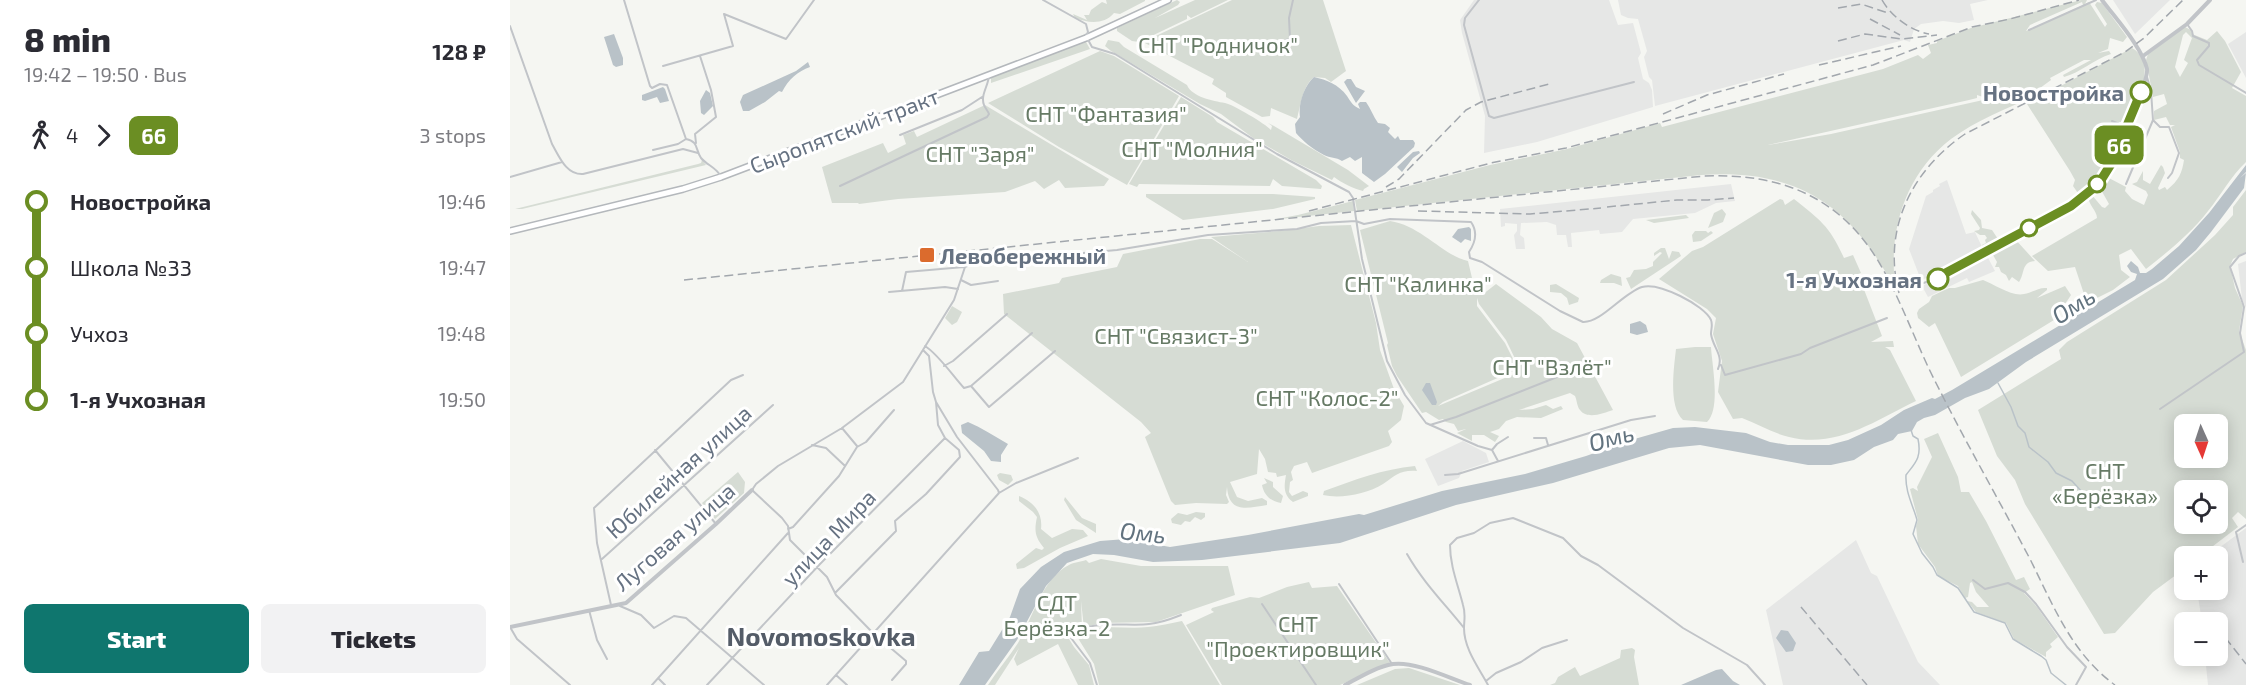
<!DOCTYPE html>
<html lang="en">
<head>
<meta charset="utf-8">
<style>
	body { margin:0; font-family:"Exo 2",sans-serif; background:#f2f2f3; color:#2b2b33; height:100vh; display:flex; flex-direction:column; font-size:22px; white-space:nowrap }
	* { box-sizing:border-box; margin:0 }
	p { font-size:20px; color:#7c7c81 }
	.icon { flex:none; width:33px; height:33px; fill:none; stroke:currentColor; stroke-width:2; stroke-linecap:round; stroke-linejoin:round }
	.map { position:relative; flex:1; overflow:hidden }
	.sheet { display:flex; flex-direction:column; background:#fff; width:510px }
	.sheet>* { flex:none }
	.badge { padding:0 12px; border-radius:9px; font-size:21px; line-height:39px }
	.needle { width:39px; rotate:177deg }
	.buttons { position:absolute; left:1664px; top:414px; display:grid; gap:12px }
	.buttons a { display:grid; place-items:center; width:54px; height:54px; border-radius:9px; background:#fff; box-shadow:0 3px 15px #0003; font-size:30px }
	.map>.badge { position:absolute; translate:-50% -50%; box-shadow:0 0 0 3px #fff }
	.legs { display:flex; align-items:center; gap:9px; height:66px; padding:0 24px; font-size:20px }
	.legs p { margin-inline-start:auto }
	.overview { display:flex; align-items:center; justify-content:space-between; height:102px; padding:0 24px }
	h1 { font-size:33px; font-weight:800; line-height:45px }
	.action { display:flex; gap:12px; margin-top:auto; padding:12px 24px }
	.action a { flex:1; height:69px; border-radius:9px; background:#0f766e; color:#fff; font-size:24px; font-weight:800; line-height:69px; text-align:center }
	.action a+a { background:#f2f2f3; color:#2b2b33 }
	ul { padding:0 24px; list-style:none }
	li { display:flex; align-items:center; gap:21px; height:66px; font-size:22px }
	li i { display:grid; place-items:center; width:9px; height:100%; margin:0 8px; background:currentColor }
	li i::after { content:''; width:15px; height:15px; margin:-8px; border:4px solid; border-radius:50%; background:#fff }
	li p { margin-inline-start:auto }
	li:first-child i { background:linear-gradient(#0000 50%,currentColor 0) }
	li:last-child i { background:linear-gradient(currentColor 50%,#0000 0) }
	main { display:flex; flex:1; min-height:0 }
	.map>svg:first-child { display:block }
	.built { fill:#e6e7e6 }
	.green { fill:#d6dcd4; fill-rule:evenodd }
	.water { fill:#b9c2c8 }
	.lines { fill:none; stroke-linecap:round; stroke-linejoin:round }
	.stream { stroke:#b9c2c8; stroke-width:1.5 }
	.primary-casing { stroke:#b4b8bc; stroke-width:8 }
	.minor { stroke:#c1c4c8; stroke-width:2 }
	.tertiary { stroke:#c1c4c8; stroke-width:4 }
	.primary { stroke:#fff; stroke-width:5 }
	.rail { stroke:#a2a7ad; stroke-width:1.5; stroke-dasharray:9 4.5; stroke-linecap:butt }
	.line-1-casing { stroke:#fff; stroke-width:14 }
	.line-1 { stroke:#6b8e23; stroke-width:9 }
	.stop-1-dot { fill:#fff; stroke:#6b8e23; stroke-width:3 }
	.poi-dot { fill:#db6b2d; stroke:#fff; stroke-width:2 }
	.labels { text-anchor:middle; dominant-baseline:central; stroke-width:6; stroke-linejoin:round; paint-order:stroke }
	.park-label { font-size:22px; fill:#667a65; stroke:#fff }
	.stop-label { font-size:22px; font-weight:bold; fill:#667282; stroke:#fff; text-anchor:end }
	.street-label { font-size:22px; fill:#667282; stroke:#fff }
	.poi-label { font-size:22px; font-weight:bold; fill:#667282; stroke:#fff; text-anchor:start }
	.water-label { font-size:24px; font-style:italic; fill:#62737f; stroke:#fff }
	.quarter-label { font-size:26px; font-weight:bold; fill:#545c68; stroke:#fff }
</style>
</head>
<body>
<main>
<section class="sheet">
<div class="overview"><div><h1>8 min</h1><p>19:42 – 19:50 · Bus</p></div><b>128 ₽</b></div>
<div class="legs"><svg class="icon" aria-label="walk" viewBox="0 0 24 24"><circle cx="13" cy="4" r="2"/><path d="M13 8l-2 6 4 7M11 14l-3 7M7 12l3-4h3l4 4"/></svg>4<svg class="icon" aria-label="forward" viewBox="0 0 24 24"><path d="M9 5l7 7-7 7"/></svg><b class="badge" style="background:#6b8e23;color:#fff">66</b><p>3 stops</p></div>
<ul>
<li><i style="color:#6b8e23"></i><b>Новостройка</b><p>19:46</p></li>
<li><i style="color:#6b8e23"></i><span>Школа №33</span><p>19:47</p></li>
<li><i style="color:#6b8e23"></i><span>Учхоз</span><p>19:48</p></li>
<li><i style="color:#6b8e23"></i><b>1-я Учхозная</b><p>19:50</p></li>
</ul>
<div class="action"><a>Start</a><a>Tickets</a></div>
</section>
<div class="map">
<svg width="1736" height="685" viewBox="0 0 1736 685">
	<rect width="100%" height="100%" fill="#f5f6f2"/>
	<path class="built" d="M964,0H1099L1108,25L1123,23L1131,53L1128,58L1133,79L1139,83L1142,90L1143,107L1027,142L974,153L975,116L952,33L950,20Z
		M1108,0H1478L1460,4L1464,20L1449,23L1433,21L1411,24L1404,29L1400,42L1394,40L1145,106L1142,80L1139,77L1134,57L1137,51L1128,19L1118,18L1111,15Z
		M1603,0H1660L1625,34Z
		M1736,32V78L1718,44Z
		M1437,180L1456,234L1465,232L1472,247L1429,270L1425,275L1411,280L1399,249L1416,196L1423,192V190L1430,186L1429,184Z
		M1221,184L1225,201L1206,203L1185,213L1123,219L1112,232L1090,234L1089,230L1061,233L1062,247H1058L1056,235H1047L1046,225L1037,222L1011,223L1010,235L1014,238L1015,249H1006L1004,235L1007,231V224L995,223V226L991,227L990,209Z
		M1477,256L1485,271L1459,282L1457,278L1418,297L1412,286L1414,285L1417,283L1424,285L1432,278Z
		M1736,261V308L1732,299L1728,264Z
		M953,441L976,453L979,462L952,471L949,478L928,486L915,459Z
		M1736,528V685H1698L1695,656H1707V622H1692L1687,590H1707V556H1698Z
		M1346,540L1361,573L1367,576L1408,662L1430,685H1273L1256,610Z"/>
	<path class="green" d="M596,0H635V1L610,14L604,13C594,25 578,23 565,18L563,14L577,20L574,15H579L581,10L592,2L597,4Z
		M667,0L670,2L668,5L645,18L685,0H718L681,18L677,15V19L629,42L622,41L607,31V28Z
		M722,0H813L836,71L821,82L815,78L804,77C792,87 791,104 787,119L761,108L760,116L752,117L716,97V93L702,84L704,79L633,42Z
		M1571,0H1577L1575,4L1579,2L1595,27L1597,24L1585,5L1587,2L1592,3L1617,37L1613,42L1600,38L1598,49L1588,53L1599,51L1601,54C1584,59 1570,73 1554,77L1553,75L1581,60H1574L1540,78L1541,80L1526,91H1503L1473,97L1467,95V98L1459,100L1258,145L1321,134L1500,94L1521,95L1531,93C1501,107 1468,119 1441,139C1394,175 1377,234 1386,291C1341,205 1289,169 1191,175L847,211L845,200L980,165L1057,149L1150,123L1152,127L1373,69L1408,55L1413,59L1421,53L1418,45L1427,43V41L1461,28ZM1572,2L1573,5L1516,31L1520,25Z
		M1675,27L1681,30L1682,34L1697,40L1707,31L1715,41L1731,72L1722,88L1736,96V162C1721,176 1711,195 1698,211C1681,233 1659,251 1636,269L1621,249L1609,255L1611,270L1620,277L1603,290L1577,303L1565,267L1538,271L1522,256L1587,218C1587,211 1578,204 1578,196L1581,194L1592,207L1595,208L1599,204L1590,188L1597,177L1616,187L1615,191L1622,199L1634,205L1638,195L1636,191L1622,184L1627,182L1633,171V180L1640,184L1651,165L1653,167L1655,173L1648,188L1649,190L1655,187L1657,190C1669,180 1672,173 1674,160L1670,158V152L1661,127L1665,125H1660L1656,117L1644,120V111L1657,104L1654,94L1643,97L1636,60L1638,54ZM1676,32L1682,38L1674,60L1678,63L1670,77L1665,67L1673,35Z
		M598,40L609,42L614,47L677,85C682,97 703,101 715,103C722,104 756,124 761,130L762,126L758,123L764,126L838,170L859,186L854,189L853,191C844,189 832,183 824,177L822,180L783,161L743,138L711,114L690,104L601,51L595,46Z
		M572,41L576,42L580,49L481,83V76Z
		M1622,48C1649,63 1626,103 1616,123L1609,122L1608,125L1614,128C1601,159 1597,173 1570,196L1563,186L1565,180L1560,171L1517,104Z
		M590,51L604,56L669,96L617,185L549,147L478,103Z
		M671,97L703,117L707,122L806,180L812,186L811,189L772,186L763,179L760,186L629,184L627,187L619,184Z
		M475,105L599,179L594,186L555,188L549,180L534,189L525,181L495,192L388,199L349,204L348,203H322L312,167L373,143L378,153L396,144L393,135L404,131L407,137Z
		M192,160L196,165L12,209H5L188,164L191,163Z
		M1736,190V252L1723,259L1720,266L1725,288L1733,306L1729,331L1736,350V519L1728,512L1722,518L1728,527L1690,556H1674V569L1643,592L1605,633L1594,634L1515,504L1505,480L1487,456L1468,410L1551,359L1549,350L1557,342L1656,280L1705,235L1723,215V207ZM1674,424H1707V458H1674ZM1674,490H1707V524H1674Z
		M636,194H763L805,197V199L763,209L673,220L636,197Z
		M1270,199L1273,200L1275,205L1284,199C1311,221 1319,225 1334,258L1343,255L1351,273L1348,274L1372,336L1361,342L1383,341L1384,347H1375L1380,350L1406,401C1366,420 1327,449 1279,437C1262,433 1248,424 1232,418L1223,419L1208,392L1212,361L1203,334L1206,318L1197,309L1149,279L1182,251L1193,247Z
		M843,201L844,211L761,220L788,215Z
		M1212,209L1216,214L1213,222L1198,228L1204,213Z
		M1462,210L1471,220L1472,228L1482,230L1490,242L1445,266L1443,263L1472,247V245L1476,243L1475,240L1477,238L1475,235H1470L1464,231L1469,230L1470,228L1461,214Z
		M1176,215L1179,218L1144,223L1136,220Z
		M880,221C912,226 932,255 958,261L966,295H972L986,284L1031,317L1042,329L1067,343L1103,410C1094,413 1077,420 1070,410C1067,407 1067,400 1065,396L1060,393L1009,410L1023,409L1036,405L1043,409L1051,406L1053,409L1031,418L1007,417L996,421L989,429L980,432L989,436L985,442L974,435H962V441L947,433L956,429L948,431L944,424L936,422L933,419L929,420L916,412L912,413L887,376L882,366L877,345L878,343L850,230ZM967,298L969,304L996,340L1010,369L1009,372L928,406L933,402L1008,369L995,343L967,306Z
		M841,225L866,323L870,350L884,389L894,406L891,420L878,431L882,442L879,446L802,473L797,462L784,466L781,472L783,480L780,482L779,492L782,496L793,491L798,493V496L783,502C773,495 774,486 776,475L767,477L766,473L758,472L755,459L749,449L747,474L720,482L727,497L738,501L752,498L757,501V505C737,508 719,514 717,487L716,495L719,502L717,504L686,503L665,505L661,501L635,437L641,433L631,422L494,314L493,294L549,283L552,278L607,267L613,254L690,239H702L738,262L701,237L770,231L809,226Z
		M1185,231H1196L1198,233L1201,231L1203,233L1191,241L1183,242L1182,235Z
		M1505,239L1525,261C1511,262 1515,274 1509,282L1502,277L1499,281L1496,275L1491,272L1489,267H1485L1487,262L1483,255L1475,257Z
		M1151,248H1155L1159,259L1162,251L1169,252L1171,256L1121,289L1116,278L1120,277L1124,270L1136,269L1143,266V262L1152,253L1150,252L1144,256V253Z
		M1101,274L1111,277L1112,286L1104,283H1090L1091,280Z
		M1473,280C1484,284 1502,297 1514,294C1522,293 1528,287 1537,288V290L1527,298L1555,286L1561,295C1555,305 1549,310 1544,320L1451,377L1425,323L1419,327L1408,318L1407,313L1409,309L1419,302L1422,296L1439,288H1445Z
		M1046,284L1069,298L1068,302L1059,305L1057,298L1051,293L1040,292V285Z
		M442,306L452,312L447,322L442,325L435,318Z
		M1185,347H1201C1202,365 1211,409 1197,422L1173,420C1158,407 1164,367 1166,349Z
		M1428,433L1448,477L1451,492H1459L1476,521L1506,580L1514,577L1520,589L1514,593L1527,607L1548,637L1540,644L1542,647L1536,652V657L1504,639L1496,623L1466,612L1457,601L1462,602L1467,607H1479L1466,592L1462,582L1460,583L1458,597L1455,598L1448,586L1428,576L1425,567L1408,544L1406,526L1408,520L1400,489L1403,488L1408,491L1407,487L1422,457L1414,439Z
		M905,466L907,471C889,470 887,475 873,484C857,494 831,499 813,495L814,491C844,480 873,469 905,466Z
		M228,472L235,482L234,493L205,519L192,503Z
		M490,473L501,475L503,480L498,485L489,480L487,475Z
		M754,478L763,482V487L773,496L771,503C760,501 754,495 752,485L757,483Z
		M509,496C524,502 533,513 531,529L542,538L562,529L573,530L578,536L550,548L514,568L507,569L506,564L526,548L532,550L534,548C525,537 524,531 527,517L523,512L509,501Z
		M555,497L572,518L586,524V533L566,520L554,500Z
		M686,512L695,513V517L691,520L685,517L680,522L675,521L671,525L662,523L661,519L668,513L677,515Z
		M591,559L631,566H718L725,595L646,622L589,623L574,628L571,601L572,628L562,634L559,639L564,647L579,665L584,685H568L548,644L507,666L504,659L509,648L485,685H478C487,671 499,657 508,643C522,620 532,578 559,565C564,562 570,562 576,560L579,563Z
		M799,582L802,588L827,586L880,663L830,685H712L676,625L704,612L701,610L702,608L740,597L749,598L777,587Z
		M672,621L710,685H589L584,664L566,635C588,622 614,630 638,627C649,626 661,623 672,621Z
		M1122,648L1125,650L1124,657L1129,685H1040L1045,683L1048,677L1065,667L1070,676L1110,658L1111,650Z
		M899,668L950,685H847L885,669Z"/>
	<path class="water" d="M104,34L113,58V65L106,67L103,65L94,37Z
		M298,62L300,67C288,71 278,80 272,92L269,91L255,102L239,111H233L230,102L233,95L286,71Z
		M804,77C817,80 828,84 837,96C841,102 843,106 850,109L848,104L850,102H856C861,109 863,116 868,123L875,124L880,128L878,132L885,139L888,136L890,140H903L905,143L904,147L875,174L864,182L852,173V157L845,161L840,157L832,161C826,157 820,158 814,155C802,149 792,140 786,133L785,124L790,117C788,104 794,86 804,77Z
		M837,79H841L846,87L855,91L846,103L834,82Z
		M153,87L155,89L159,101L150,103L147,97L135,101L132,100V95Z
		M196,90L200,93L203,106L194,115L191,113L190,101Z
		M909,151L910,153L903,158L892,172L887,167L903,152Z
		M1736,165V172L1730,178L1736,173L1734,188L1701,232L1686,250L1653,279L1516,362L1479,389L1455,398L1425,415L1414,418L1407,422L1402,431L1388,434L1383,440L1364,447L1344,460L1321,465H1298L1190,445L1159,448L1043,483L946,505L830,543L692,560L643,562L604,555L583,554L557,563L536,586L507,640L475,685H449L469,652L479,651L500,617L510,589L531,567L554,552L590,541L616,539L660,547L738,535L849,514L854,515L932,491L1015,474L1076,456L1121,440L1163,428L1185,427L1236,433L1260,442L1278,445H1319L1338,440L1371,425L1394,410L1422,398L1425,399L1442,390L1625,280L1627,274L1621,272L1617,266L1621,261L1628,267L1630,273H1636L1642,269L1669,246L1699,213Z
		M959,227L961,229V241L955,239L951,243L942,237L948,229Z
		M1130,321L1136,325L1138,332L1127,335L1120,333V324Z
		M916,383H920L927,402L926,405H922L912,390Z
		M458,422C472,428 484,436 498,444L491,455V462L481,461L474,451L452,433L451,425Z
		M1271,630L1278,631L1286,643L1283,651L1276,652L1266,638Z
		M1212,669L1223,681L1230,685H1171L1206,670Z"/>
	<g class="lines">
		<path class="stream" d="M1488,383L1501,407L1508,426L1515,433L1519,447L1538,462L1546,473L1562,481L1583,504L1590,508
			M1401,430L1403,436L1408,439C1412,458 1405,463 1396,475C1395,492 1403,505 1407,520L1403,534L1412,553L1423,567L1427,575L1448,588L1464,612L1495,623L1503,639L1531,656L1536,660L1541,673L1556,685"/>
		<defs>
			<path id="primary" d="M0,231L173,189L211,177L576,38L658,0"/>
		</defs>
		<use href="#primary" class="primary-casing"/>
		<path class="minor" d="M114,0L140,86L142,88L150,84L157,85L176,139
			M533,0L576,24L578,32L576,36L582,47L605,54L767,154L839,192L843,198L852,259L877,361L895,395L916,423L968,446L982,450L988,461
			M969,0L955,18L954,25L979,116L984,118L1124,82
			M1677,24L1682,31L1683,36L1699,43V46L1687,60L1689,65L1736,93
			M0,26L42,144C49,156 56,175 73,174L173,149L188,153
			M1519,30L1586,0
			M776,40L780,39L779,18L783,0
			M153,66L223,46L214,14L276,39L304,0
			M1643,120L1650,127H1659L1669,153L1662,173L1658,178
			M1602,121L1617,127
			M390,135L452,110L472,97
			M186,143L185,134L206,117L201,90L190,56
			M143,150L168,144L176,139C189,142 185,149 191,158C197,165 205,167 210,175
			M0,177L52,162
			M1616,184L1643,120L1641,91L1637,77
			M330,186L477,117L479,114C478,111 475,108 474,105C470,95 479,85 479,75
			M451,280L461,285L488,281
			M1411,284L1419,281
			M392,291L396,272L454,267
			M379,292L435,287L448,289
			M415,346C428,354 443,376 454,388L461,386
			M413,350L419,356L423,392L426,402L447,437L488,490L489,493
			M1211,365L1215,375L1291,354L1300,348L1377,318
			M434,366L443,361L497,314
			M461,386L479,407L545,351
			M461,386L522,333
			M1650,409L1734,352L1730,333L1734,307L1720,267L1729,256L1736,253
			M920,425L946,417L1080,364
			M332,428L347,446
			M1024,438H1036L1038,445
			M302,445L316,448L334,465
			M145,450L206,524
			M982,450L987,444L998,437
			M935,475L948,474L1121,420L1145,416
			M278,529L283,527L329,476L347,447L356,442L384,410
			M897,554C913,582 934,603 954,628
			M92,559L263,405
			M1733,562L1726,532L1736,525
			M1463,580L1475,589L1498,583L1515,592L1526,604L1557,647L1576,667L1566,685
			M829,584L882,664
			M326,592L386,531L385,521L416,494L450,457L449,450L435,438
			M752,604L806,685
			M101,605L87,543L84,508L221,380L233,375
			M110,606L131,615L144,628L164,616L176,618L254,685
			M79,610L87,640L97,659
			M0,627L7,639L60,685
			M555,630L580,663L587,685
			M562,637C576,618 618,627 639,624C651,623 661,619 671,615
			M326,675L337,685
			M149,679L155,685
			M382,680L396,664V661L363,633L326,595L317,577L280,540L278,526L272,518L242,490L246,484L268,466L332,428L393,382L444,300L455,267L473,259L493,260L607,250L698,235L787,229L811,223L846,221L854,224L880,219L961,222C968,232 965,243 959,252L960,258L972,262L1050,311L1073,322C1091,323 1113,293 1132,287C1149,282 1194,305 1201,320C1203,325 1201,329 1201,334C1203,348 1214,355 1208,369
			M976,681L986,673L1011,662L1032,648L1057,640
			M142,685L278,533
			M197,685L310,564L435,438L428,425L426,402
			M317,685L489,493L506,483L568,458
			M978,685C969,668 954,649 954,628C954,620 956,614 953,605C948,585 940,566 940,545L947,538L964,533L980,523L1003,518L1053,538L1071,556L1088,565L1173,628L1237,665L1255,685"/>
		<path class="tertiary" d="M1633,56L1677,24L1700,0
			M1419,281L1561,206C1574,197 1586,188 1595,175C1603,162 1639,80 1637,69C1632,47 1606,19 1592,0
			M0,627L116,603L206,524L242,490
			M835,685C850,677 866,667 883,664C905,661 939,678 960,685"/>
		<use href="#primary" class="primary"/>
		<path class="rail" d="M1372,0C1381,16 1401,31 1419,34
			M1328,8L1351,4L1378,13
			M1360,19L1390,35
			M1328,41L1355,34L1391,39L1427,35
			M1309,65L1391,46
			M1153,114L1197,95L1274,74
			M876,187L889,179L956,110L971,102L1039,84
			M1097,207L1167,200H1198L1224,198
			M799,211L981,163L1056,148L1363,65L1462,27L1500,19L1569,0
			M908,211L1020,214L1091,208
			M174,280L1194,176C1270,173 1330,196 1370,264C1392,302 1406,344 1426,383C1456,443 1489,500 1520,559C1543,605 1562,654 1605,685
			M1389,293C1372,229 1402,170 1455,134L1615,52L1634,38L1673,0
			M1291,607L1357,685
			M1707,627L1736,664"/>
	</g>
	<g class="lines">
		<defs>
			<path id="line-1" d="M1428,279L1430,276L1561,206L1581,190L1591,180L1601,164L1631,92"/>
		</defs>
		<use href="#line-1" class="line-1-casing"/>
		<use href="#line-1" class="line-1"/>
	</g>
	<g class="stop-1-dot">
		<circle cx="1631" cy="92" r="10"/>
		<circle cx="1587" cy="184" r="8"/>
		<circle cx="1519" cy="228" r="8"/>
		<circle cx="1428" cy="279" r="10"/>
	</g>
	<rect class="poi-dot" x="409" y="247" width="16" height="16" rx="3"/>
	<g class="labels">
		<g class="park-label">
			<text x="708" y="44">СНТ "Родничок"</text>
			<text x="596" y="113">СНТ "Фантазия"</text>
			<text x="682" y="148">СНТ "Молния"</text>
			<text x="470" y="153">СНТ "Заря"</text>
			<text x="908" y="283">СНТ "Калинка"</text>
			<text x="666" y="335">СНТ "Связист-3"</text>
			<text x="1042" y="366">СНТ "Взлёт"</text>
			<text x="817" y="397">СНТ "Колос-2"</text>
			<text x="1595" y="470">СНТ<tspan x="1595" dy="25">«Берёзка»</tspan></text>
			<text x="547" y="602">СДТ<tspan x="547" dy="25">Берёзка-2</tspan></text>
			<text x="788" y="623">СНТ<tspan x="788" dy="25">"Проектировщик"</tspan></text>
		</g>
		<g class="stop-label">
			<text x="1614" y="92">Новостройка</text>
			<text x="1412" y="279">1-я Учхозная</text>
		</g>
		<g class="street-label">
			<text transform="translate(334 130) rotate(-21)">Сыропятский тракт</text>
			<text transform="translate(168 471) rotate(-42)">Юбилейная улица</text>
			<text transform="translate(164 536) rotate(-41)">Луговая улица</text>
			<text transform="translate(318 537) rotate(-46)">улица Мира</text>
		</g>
		<g class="poi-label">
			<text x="430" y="255">Левобережный</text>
		</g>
		<g class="water-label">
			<text transform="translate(1563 305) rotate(-32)">Омь</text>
			<text transform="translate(1101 437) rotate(-15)">Омь</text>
			<text transform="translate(633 532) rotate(6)">Омь</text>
		</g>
		<g class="quarter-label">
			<text x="311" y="635">Novomoskovka</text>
		</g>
	</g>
</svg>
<div class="buttons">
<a><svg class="needle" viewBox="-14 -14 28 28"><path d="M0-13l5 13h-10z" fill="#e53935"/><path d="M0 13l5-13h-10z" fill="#7c7c81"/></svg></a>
<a><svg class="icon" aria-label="locate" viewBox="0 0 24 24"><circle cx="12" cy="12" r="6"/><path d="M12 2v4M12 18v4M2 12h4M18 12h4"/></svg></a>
<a>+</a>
<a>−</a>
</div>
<b class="badge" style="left:1609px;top:145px;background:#6b8e23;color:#fff">66</b>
</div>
</main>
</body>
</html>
